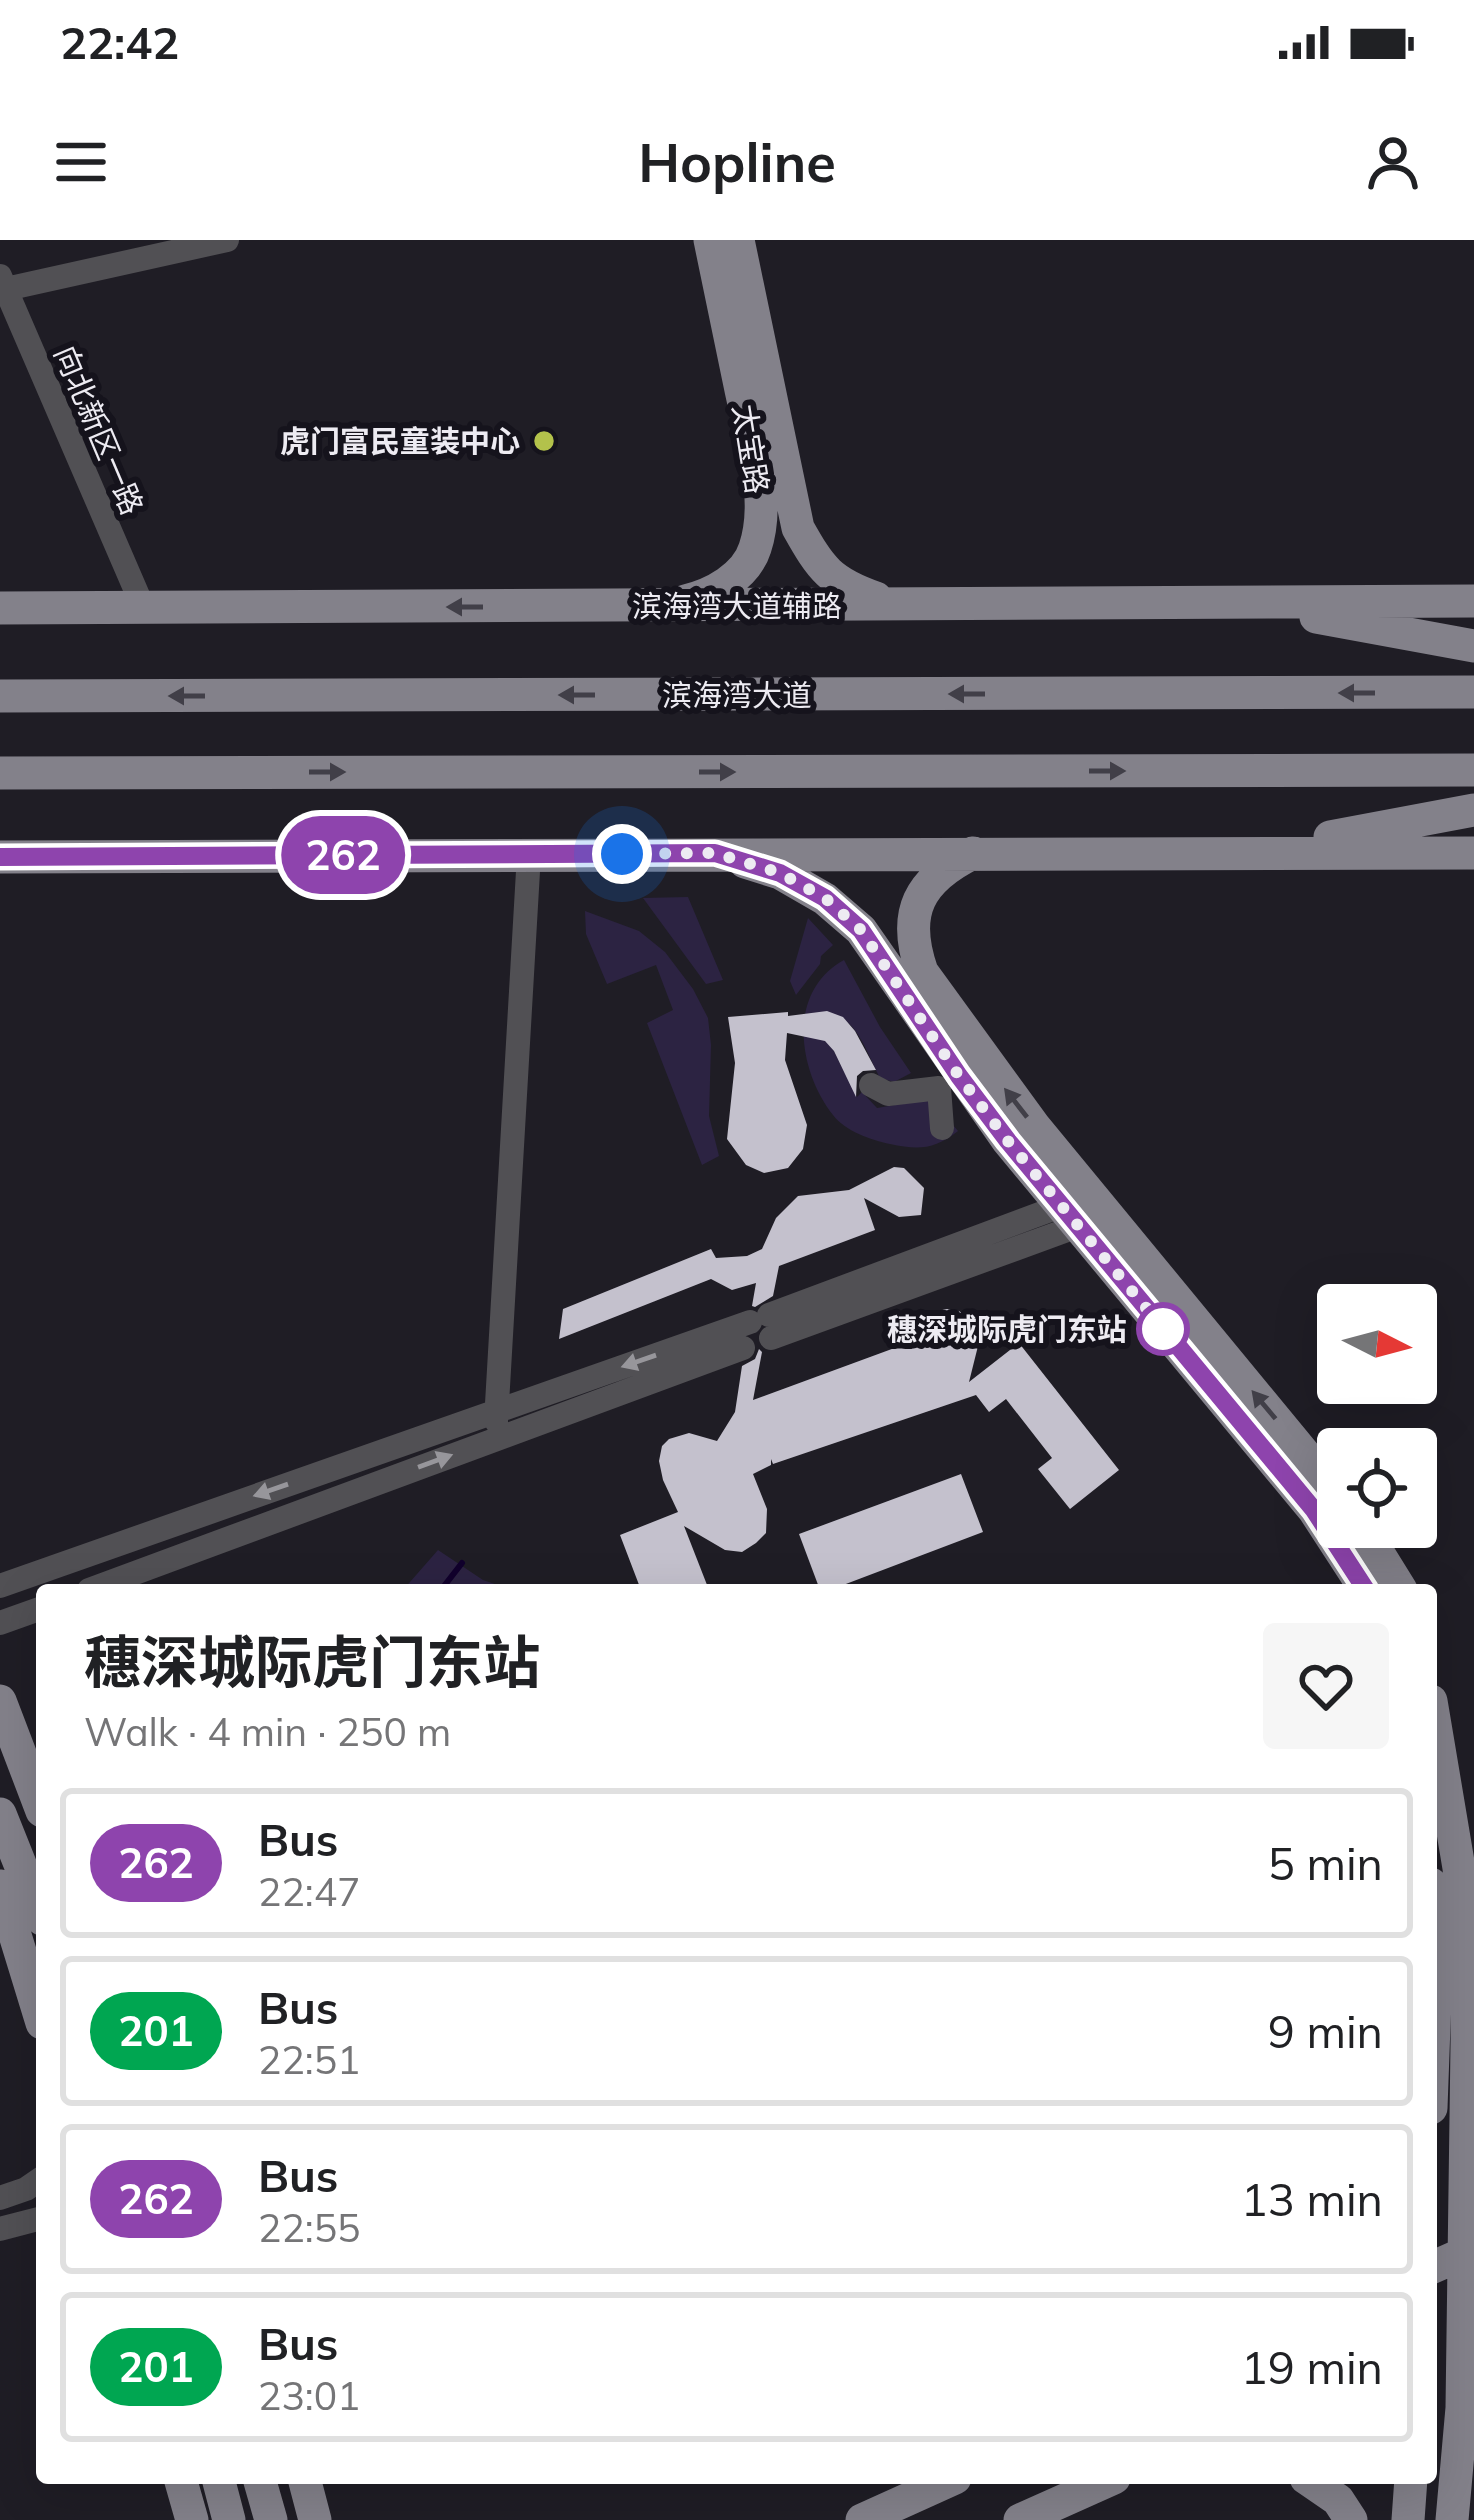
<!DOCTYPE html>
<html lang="en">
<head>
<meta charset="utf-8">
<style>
	body { margin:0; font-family:Mulish,"Noto Sans SC",sans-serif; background:#f6f6f6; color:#202124; height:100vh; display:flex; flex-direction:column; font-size:45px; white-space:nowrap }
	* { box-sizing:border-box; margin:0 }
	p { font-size:39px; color:#757577 }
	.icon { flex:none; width:66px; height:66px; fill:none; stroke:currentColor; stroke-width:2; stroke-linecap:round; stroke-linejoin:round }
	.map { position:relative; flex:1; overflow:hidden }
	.side { position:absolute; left:36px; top:1344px; width:1401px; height:900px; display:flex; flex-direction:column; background:#fff; border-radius:12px; box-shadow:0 12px 48px #0002 }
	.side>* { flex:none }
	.badge { padding:0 24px; border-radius:39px; font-size:42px; line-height:78px }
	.needle { width:78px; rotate:96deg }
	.fabs { position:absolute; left:1317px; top:1044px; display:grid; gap:24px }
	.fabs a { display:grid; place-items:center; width:120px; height:120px; border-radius:12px; background:#fff; box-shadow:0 12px 48px #0002; font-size:60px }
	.you { position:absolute; width:60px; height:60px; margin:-30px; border:9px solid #fff; border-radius:50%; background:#1a73e8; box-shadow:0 0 0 18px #1a73e833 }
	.map>.badge { position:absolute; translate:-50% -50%; box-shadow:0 0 0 6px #fff }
	.round { display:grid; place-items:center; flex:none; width:126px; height:126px; border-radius:12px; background:#f6f6f6 }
	.headline { display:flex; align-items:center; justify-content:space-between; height:204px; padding:0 48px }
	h1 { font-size:57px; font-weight:700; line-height:90px }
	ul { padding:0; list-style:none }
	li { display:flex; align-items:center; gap:36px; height:150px; margin:0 24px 18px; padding:0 24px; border:6px solid #e0e0e0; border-radius:12px }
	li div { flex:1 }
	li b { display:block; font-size:45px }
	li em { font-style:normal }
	li .badge { min-width:132px; font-weight:700; text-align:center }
	.status { display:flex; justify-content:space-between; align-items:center; height:84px; padding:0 60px; background:#fff; direction:ltr }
	.status svg { height:33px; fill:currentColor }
	header { display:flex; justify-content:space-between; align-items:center; height:156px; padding:0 48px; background:#fff; font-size:54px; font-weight:700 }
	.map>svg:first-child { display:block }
	.green { fill:#2c2342 }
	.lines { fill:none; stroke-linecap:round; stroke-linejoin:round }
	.stream { stroke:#11002c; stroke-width:6 }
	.building { fill:#c4c1cd }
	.minor { stroke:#515054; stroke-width:24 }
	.major { stroke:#83818a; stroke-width:33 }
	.oneway { fill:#413f48 }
	.oneway2 { fill:#97969b }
	.line-casing { stroke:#fff; stroke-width:27 }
	.line { stroke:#8e44ad; stroke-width:18 }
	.walk { stroke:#edebf2; stroke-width:12; stroke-dasharray:0 21.6 }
	.poi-dot { fill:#b3c24b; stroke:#15131c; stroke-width:4.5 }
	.stop-dot { fill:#fff; stroke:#8e44ad; stroke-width:6 }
	.labels { text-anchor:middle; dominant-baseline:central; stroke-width:12; stroke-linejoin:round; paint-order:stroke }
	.street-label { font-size:30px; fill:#edebf2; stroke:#15131c }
	.poi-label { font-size:30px; font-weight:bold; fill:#edebf2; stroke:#15131c; text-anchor:end }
	.stop-label { font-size:30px; font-weight:bold; fill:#edebf2; stroke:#15131c; text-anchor:end }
</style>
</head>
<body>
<div class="status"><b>22:42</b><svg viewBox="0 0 49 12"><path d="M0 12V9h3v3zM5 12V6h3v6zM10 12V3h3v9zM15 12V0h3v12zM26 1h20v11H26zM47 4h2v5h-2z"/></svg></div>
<header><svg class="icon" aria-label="menu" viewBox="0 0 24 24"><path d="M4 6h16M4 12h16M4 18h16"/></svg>Hopline<svg class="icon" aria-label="person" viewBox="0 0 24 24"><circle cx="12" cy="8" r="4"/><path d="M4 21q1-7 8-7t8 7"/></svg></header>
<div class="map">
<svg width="1474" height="2280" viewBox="0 0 1474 2280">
	<rect width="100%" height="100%" fill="#1f1d25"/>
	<path class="green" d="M688,657L723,740L706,744L643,658Z
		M585,671L639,691L665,712L693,749L708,778L711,805L709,876L719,916L702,925L647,783L673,770L656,725L607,744L586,694Z
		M808,678L833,705L821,716L820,724L796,755L790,741Z
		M844,720L880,787L911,833L894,842L880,838C860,800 855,766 805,774L834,811L857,857L862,852L877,868L931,859L958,891C934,910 918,910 890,904C871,900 845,891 833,875C798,830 786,752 844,720Z
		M438,1310L483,1340L512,1350H403Z"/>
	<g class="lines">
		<path class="stream" d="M441,1350L462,1323"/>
	</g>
	<path class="building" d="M827,771L843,777L855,791L876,830L863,831L857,836L856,857L834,811L825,801L787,793L785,820L807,885L803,909L788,928L764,933L746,925L727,899L735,823L728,777L788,772V776Z
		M894,927L904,928L924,948L921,975L899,977L864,958L875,990L779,1026L773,1056L755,1067L752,1066L756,1043L732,1050L711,1039L559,1099L563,1069L711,1009L716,1018L747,1016L762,1009L776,978L798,956L849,950Z
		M947,1069L959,1071L973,1081L980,1098L969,1142L1019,1103L1119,1230L1070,1269L1038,1229L1052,1218L1006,1159L989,1172L976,1155L773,1224L771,1219V1225L753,1234L767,1269L766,1293L756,1303L742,1312L725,1310L684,1286L709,1350H641L620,1295L678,1272L663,1240L659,1221L662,1206L669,1199L689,1193L717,1201L735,1172L742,1126L755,1119L759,1109L762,1112L753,1160L919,1099L920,1088L933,1072Z
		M961,1234L983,1292L830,1350H820L799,1294Z"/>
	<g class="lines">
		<path class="minor" d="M0,36L143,367
			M6,49L227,0
			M871,845L888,854L939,848L942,888
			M769,1075L1061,966
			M771,1098L1078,986
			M496,1181L529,614
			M0,1346L750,1082
			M89,1350L743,1108
			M0,1383L42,1368
			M0,1958L26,1949L42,1938
			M0,1989L42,1978"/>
		<path class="major" d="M738,0L798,288C821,329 830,342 876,358
			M685,361C712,355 746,337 755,308C772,257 750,196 740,145C730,96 720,48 710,0
			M0,368L1474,361
			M1316,377L1474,406
			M0,456L1474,452
			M0,533L1474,530
			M1330,597L1474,570
			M973,613C919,640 901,672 922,732L1034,886L1338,1255
			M0,617L1474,613
			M745,622L780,633L825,659L861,690L1008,901L1314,1270L1366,1350
			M1362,1287L1401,1350
			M0,1461L42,1571
			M1431,1461L1459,1628L1468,1732L1462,2168L1452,2280
			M0,1574L42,1679
			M1431,1644L1436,1730L1431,1868
			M0,1646L42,1783
			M1431,2028L1474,2009
			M180,2238L192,2280
			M218,2238L229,2280
			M259,2238L271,2280
			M304,2238L315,2280
			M1306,2238L1338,2260L1351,2280
			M862,2280L955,2238
			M1020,2280L1114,2238
			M1408,2280L1411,2238"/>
	</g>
	<defs><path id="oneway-solid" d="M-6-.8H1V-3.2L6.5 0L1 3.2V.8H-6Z" transform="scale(3)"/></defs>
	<g class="oneway">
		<use href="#oneway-solid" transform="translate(465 367) rotate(180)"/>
		<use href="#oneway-solid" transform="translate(1357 453) rotate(180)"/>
		<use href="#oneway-solid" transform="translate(967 454) rotate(180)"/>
		<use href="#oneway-solid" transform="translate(577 455) rotate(180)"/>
		<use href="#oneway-solid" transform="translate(187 456) rotate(180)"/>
		<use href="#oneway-solid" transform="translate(1107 531)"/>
		<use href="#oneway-solid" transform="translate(327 532)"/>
		<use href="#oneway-solid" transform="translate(717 532)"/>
		<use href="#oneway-solid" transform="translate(1016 863) rotate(-128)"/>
		<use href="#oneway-solid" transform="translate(1264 1165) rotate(-130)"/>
	</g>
	<g class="oneway2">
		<use href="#oneway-solid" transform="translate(639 1121) rotate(161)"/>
		<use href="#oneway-solid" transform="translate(435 1221) rotate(-20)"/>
		<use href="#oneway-solid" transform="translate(271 1250) rotate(161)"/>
	</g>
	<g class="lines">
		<defs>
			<path id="line" d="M0,617L715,613L780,633L825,658L861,690L959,836L1008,901L1314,1270L1366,1350"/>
		</defs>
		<use href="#line" class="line-casing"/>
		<use href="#line" class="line"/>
		<path class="walk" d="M622,614L715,613L780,633L825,658L861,690L959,836L1008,901L1166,1092L1163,1089"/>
	</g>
	<circle class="poi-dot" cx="544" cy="201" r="12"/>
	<circle class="stop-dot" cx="1163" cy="1089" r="24"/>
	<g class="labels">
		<g class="street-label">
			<text transform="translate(99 190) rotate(67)">向北新区一路</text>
			<text transform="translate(751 209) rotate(81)">太宝路</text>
			<text x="737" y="366">滨海湾大道辅路</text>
			<text x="737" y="455">滨海湾大道</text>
		</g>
		<g class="poi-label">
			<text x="520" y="201">虎门富民童装中心</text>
		</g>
		<g class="stop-label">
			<text x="1127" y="1089">穗深城际虎门东站</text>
		</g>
	</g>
</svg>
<div class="fabs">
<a><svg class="needle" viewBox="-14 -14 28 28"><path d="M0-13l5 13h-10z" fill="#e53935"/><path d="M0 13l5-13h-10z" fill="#757577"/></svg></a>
<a><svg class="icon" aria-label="locate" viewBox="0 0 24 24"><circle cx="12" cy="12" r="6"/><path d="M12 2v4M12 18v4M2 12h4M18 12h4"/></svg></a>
</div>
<div class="you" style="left:622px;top:614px"></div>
<b class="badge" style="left:343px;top:615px;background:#8e44ad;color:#fff">262</b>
<section class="side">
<div class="headline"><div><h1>穗深城际虎门东站</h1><p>Walk · 4 min · 250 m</p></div><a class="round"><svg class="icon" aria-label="heart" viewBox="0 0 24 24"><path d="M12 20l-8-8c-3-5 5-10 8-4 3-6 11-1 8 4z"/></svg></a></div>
<ul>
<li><span class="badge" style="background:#8e44ad;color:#fff">262</span><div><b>Bus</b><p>22:47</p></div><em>5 min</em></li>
<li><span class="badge" style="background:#00a651;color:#fff">201</span><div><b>Bus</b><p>22:51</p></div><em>9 min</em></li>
<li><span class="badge" style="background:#8e44ad;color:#fff">262</span><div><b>Bus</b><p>22:55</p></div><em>13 min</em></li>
<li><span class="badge" style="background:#00a651;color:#fff">201</span><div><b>Bus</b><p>23:01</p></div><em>19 min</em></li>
</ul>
</section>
</div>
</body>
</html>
